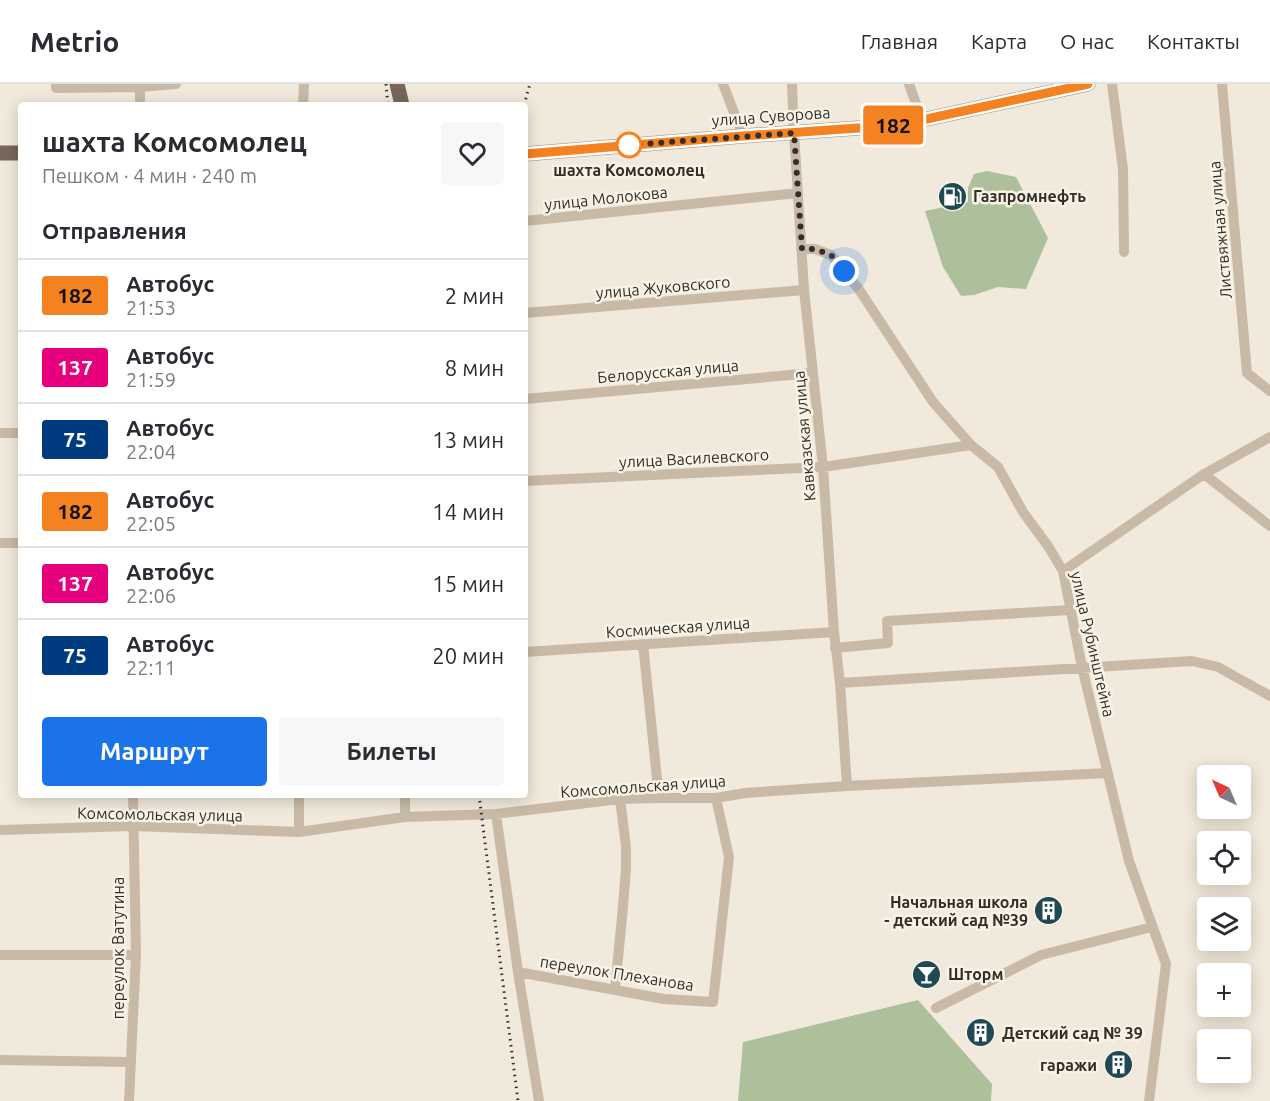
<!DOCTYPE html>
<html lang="ru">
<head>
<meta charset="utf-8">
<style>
	body { margin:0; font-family:Ubuntu,sans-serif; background:#f7f7f7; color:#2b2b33; height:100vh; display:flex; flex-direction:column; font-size:22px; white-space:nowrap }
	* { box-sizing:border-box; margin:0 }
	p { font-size:20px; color:#7c7c81 }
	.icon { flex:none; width:33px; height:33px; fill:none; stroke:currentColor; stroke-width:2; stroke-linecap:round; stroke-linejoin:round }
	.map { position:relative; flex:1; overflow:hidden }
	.sheet { position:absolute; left:18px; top:18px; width:510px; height:696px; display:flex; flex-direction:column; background:#fff; border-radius:6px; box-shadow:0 3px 15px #0003 }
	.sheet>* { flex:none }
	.badge { padding:0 12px; border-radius:4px; font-size:21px; line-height:39px }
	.needle { width:39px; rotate:316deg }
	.tools { position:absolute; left:1197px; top:681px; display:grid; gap:12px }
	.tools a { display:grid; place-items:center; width:54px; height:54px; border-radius:6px; background:#fff; box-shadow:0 3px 15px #0003; font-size:30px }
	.you { position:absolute; width:30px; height:30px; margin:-15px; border:4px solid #fff; border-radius:50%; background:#1a73e8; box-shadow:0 0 0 9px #1a73e833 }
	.map>.badge { position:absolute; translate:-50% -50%; box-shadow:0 0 0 3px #fff }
	h2 { padding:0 24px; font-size:22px; line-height:54px }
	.round { display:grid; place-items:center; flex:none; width:63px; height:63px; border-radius:6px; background:#f7f7f7 }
	.overview { display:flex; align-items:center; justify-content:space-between; height:102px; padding:0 24px }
	h1 { font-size:28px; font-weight:600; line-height:45px }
	.cta { display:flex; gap:12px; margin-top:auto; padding:12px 24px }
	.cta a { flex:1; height:69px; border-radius:6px; background:#1a73e8; color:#fff; font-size:24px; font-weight:600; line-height:69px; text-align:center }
	.cta a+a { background:#f7f7f7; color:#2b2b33 }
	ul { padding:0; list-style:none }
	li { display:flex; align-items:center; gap:18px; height:72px; padding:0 24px; border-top:2px solid #e1e1e2 }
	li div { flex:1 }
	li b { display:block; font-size:22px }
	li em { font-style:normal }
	li .badge { min-width:66px; font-weight:700; text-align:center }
	header { display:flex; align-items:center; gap:36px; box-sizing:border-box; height:84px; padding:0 30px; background:#fff; border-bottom:2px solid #e1e1e2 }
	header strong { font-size:28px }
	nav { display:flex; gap:33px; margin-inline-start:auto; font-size:21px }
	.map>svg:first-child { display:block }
	.green { fill:#aebf9b }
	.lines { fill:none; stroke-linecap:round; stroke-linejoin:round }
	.street { stroke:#c8baa7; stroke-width:10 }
	.secondary { stroke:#9c8a79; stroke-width:15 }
	.primary { stroke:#766759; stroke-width:15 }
	.rail { stroke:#352d27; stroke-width:3; stroke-dasharray:1.5 4.5; stroke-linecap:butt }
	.line-casing { stroke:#fff; stroke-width:14 }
	.line { stroke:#f58220; stroke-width:9 }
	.walk { stroke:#352d27; stroke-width:6; stroke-dasharray:0 10.8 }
	.stop-dot { fill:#fff; stroke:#f58220; stroke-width:3 }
	.labels { text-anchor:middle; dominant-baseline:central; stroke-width:5; stroke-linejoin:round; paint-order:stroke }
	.street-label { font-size:16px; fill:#352d27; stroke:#f8f3e7 }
	.stop-label { font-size:16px; font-weight:bold; fill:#352d27; stroke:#f8f3e7 }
	.poi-label { font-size:16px; font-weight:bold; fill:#352d27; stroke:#f8f3e7; text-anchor:start }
</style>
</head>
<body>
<header>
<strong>Metrio</strong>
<nav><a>Главная</a><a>Карта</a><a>О нас</a><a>Контакты</a></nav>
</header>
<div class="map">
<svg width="1270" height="1017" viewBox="0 0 1270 1017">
	<rect width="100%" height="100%" fill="#f1e9db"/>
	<path class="green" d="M987,87L1016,93L1048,154L1026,205L998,203L974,211L961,212L943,183L925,127L968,118V104L974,90Z
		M918,916L992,1000L991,1017H738L743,958Z"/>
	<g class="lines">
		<path class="street" d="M56,0V4L140,3L176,0
			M723,0L743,52
			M792,0L794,49L804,206L823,383L834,548L840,599L847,702
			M909,0L922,36
			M1112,0L1123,85L1124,168
			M1222,0L1247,289L1270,307
			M140,21V0
			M303,21L304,0
			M525,137L798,109
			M802,165H815L831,171L858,204L933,318L971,361L998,383L1023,428L1048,462L1063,487L1082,583L1129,777L1166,880L1149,1017
			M525,229L804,206
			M525,315L813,289
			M0,349H21
			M1204,390L1270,442
			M525,397L823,383L971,361
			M0,459H21
			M1063,487L1204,390L1270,353
			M643,560L659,714
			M835,564L888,559L887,537L1070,526
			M525,568L834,548
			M840,599L1192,577L1218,583L1270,612
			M496,730L518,888L539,1017
			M405,733V711
			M0,746L133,742L299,748L405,733L496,730L620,715L659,714H716L745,709L847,702L1108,689
			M299,748V711
			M0,871H136
			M518,888L664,915L713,918L729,773L716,714
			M615,905L623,823L626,784V763L620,715
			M936,924L1041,871L1152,843
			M0,976L131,978
			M129,1017L136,871L133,711"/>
		<path class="secondary" d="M525,70L743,52L887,42L922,36L1088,0"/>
		<path class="primary" d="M397,0L402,21
			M0,69H21"/>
		<path class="rail" d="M386,0L388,21
			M524,21L530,0
			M479,711L518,1017"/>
	</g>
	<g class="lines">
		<defs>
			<path id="line" d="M525,70L743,52L887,42L922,36L1088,0"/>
		</defs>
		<use href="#line" class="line-casing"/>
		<use href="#line" class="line"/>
		<path class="walk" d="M629,61L794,49L802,165H815L831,171L844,187"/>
	</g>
	<defs>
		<symbol id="fuel-disc" viewBox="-11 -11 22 22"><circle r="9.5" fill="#1f4a54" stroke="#f8f3e7"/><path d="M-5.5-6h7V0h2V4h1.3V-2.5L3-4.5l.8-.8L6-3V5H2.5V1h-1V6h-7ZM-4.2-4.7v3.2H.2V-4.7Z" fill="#fff"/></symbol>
		<symbol id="building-disc" viewBox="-11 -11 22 22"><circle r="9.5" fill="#1f4a54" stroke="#f8f3e7"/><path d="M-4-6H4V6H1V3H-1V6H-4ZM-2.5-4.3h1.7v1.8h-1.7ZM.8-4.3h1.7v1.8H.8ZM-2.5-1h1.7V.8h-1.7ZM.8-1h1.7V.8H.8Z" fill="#fff"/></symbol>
		<symbol id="bar-disc" viewBox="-11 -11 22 22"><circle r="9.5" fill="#1f4a54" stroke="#f8f3e7"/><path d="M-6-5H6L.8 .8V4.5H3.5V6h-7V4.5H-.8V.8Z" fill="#fff"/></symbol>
	</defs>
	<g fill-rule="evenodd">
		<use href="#fuel-disc" x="936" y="96" width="33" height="33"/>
		<use href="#building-disc" x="1032" y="810" width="33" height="33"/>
		<use href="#bar-disc" x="910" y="874" width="33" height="33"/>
		<use href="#building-disc" x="964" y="932" width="33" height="33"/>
		<use href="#building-disc" x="1102" y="964" width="33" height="33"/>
	</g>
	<circle class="stop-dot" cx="629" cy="61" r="12"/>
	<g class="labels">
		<g class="street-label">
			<text transform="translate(771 32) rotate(-4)">улица Суворова</text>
			<text transform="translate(606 114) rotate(-6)">улица Молокова</text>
			<text transform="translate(1220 146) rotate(-95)">Листвяжная улица</text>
			<text transform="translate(663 203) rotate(-5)">улица Жуковского</text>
			<text transform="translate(668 287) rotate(-5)">Белорусская улица</text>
			<text transform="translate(804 352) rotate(-95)">Кавказская улица</text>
			<text transform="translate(694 374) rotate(-3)">улица Василевского</text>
			<text transform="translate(678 543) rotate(-4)">Космическая улица</text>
			<text transform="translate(1093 560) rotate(77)">улица Рубинштейна</text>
			<text transform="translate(643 702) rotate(-4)">Комсомольская улица</text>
			<text transform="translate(160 730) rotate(1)">Комсомольская улица</text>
			<text transform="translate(118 864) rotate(-90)">переулок Ватутина</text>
			<text transform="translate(617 889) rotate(9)">переулок Плеханова</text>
		</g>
		<g class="stop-label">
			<text x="629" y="86">шахта Комсомолец</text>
		</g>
		<g class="poi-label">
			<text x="973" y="112">Газпромнефть</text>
			<text x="1028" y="818" text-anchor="end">Начальная школа<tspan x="1028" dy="18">- детский сад №39</tspan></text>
			<text x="948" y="890">Шторм</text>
			<text x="1002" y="949">Детский сад № 39</text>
			<text x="1097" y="981" text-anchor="end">гаражи</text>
		</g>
	</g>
</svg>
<div class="tools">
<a><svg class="needle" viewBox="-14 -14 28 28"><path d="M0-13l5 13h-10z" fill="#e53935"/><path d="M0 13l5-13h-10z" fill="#7c7c81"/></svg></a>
<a><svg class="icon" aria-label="locate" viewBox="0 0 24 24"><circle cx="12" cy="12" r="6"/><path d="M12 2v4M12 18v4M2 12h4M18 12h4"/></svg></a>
<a><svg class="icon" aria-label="layers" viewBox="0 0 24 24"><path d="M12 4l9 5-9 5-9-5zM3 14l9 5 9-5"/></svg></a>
<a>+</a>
<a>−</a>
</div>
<div class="you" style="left:844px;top:187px"></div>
<b class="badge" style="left:893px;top:41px;background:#f58220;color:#111">182</b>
<section class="sheet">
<div class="overview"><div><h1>шахта Комсомолец</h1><p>Пешком · 4 мин · 240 m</p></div><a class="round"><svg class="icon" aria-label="heart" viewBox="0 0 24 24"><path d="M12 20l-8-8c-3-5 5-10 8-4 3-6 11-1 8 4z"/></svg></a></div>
<h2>Отправления</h2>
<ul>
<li><span class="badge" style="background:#f58220;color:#111">182</span><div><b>Автобус</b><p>21:53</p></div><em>2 мин</em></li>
<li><span class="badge" style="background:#e6007e;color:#fff">137</span><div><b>Автобус</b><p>21:59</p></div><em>8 мин</em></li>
<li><span class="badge" style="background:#003b80;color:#fff">75</span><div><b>Автобус</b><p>22:04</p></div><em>13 мин</em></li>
<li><span class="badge" style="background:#f58220;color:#111">182</span><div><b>Автобус</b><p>22:05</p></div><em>14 мин</em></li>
<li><span class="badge" style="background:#e6007e;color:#fff">137</span><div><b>Автобус</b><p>22:06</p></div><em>15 мин</em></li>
<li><span class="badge" style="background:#003b80;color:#fff">75</span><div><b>Автобус</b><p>22:11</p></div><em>20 мин</em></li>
</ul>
<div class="cta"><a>Маршрут</a><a>Билеты</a></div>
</section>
</div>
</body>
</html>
